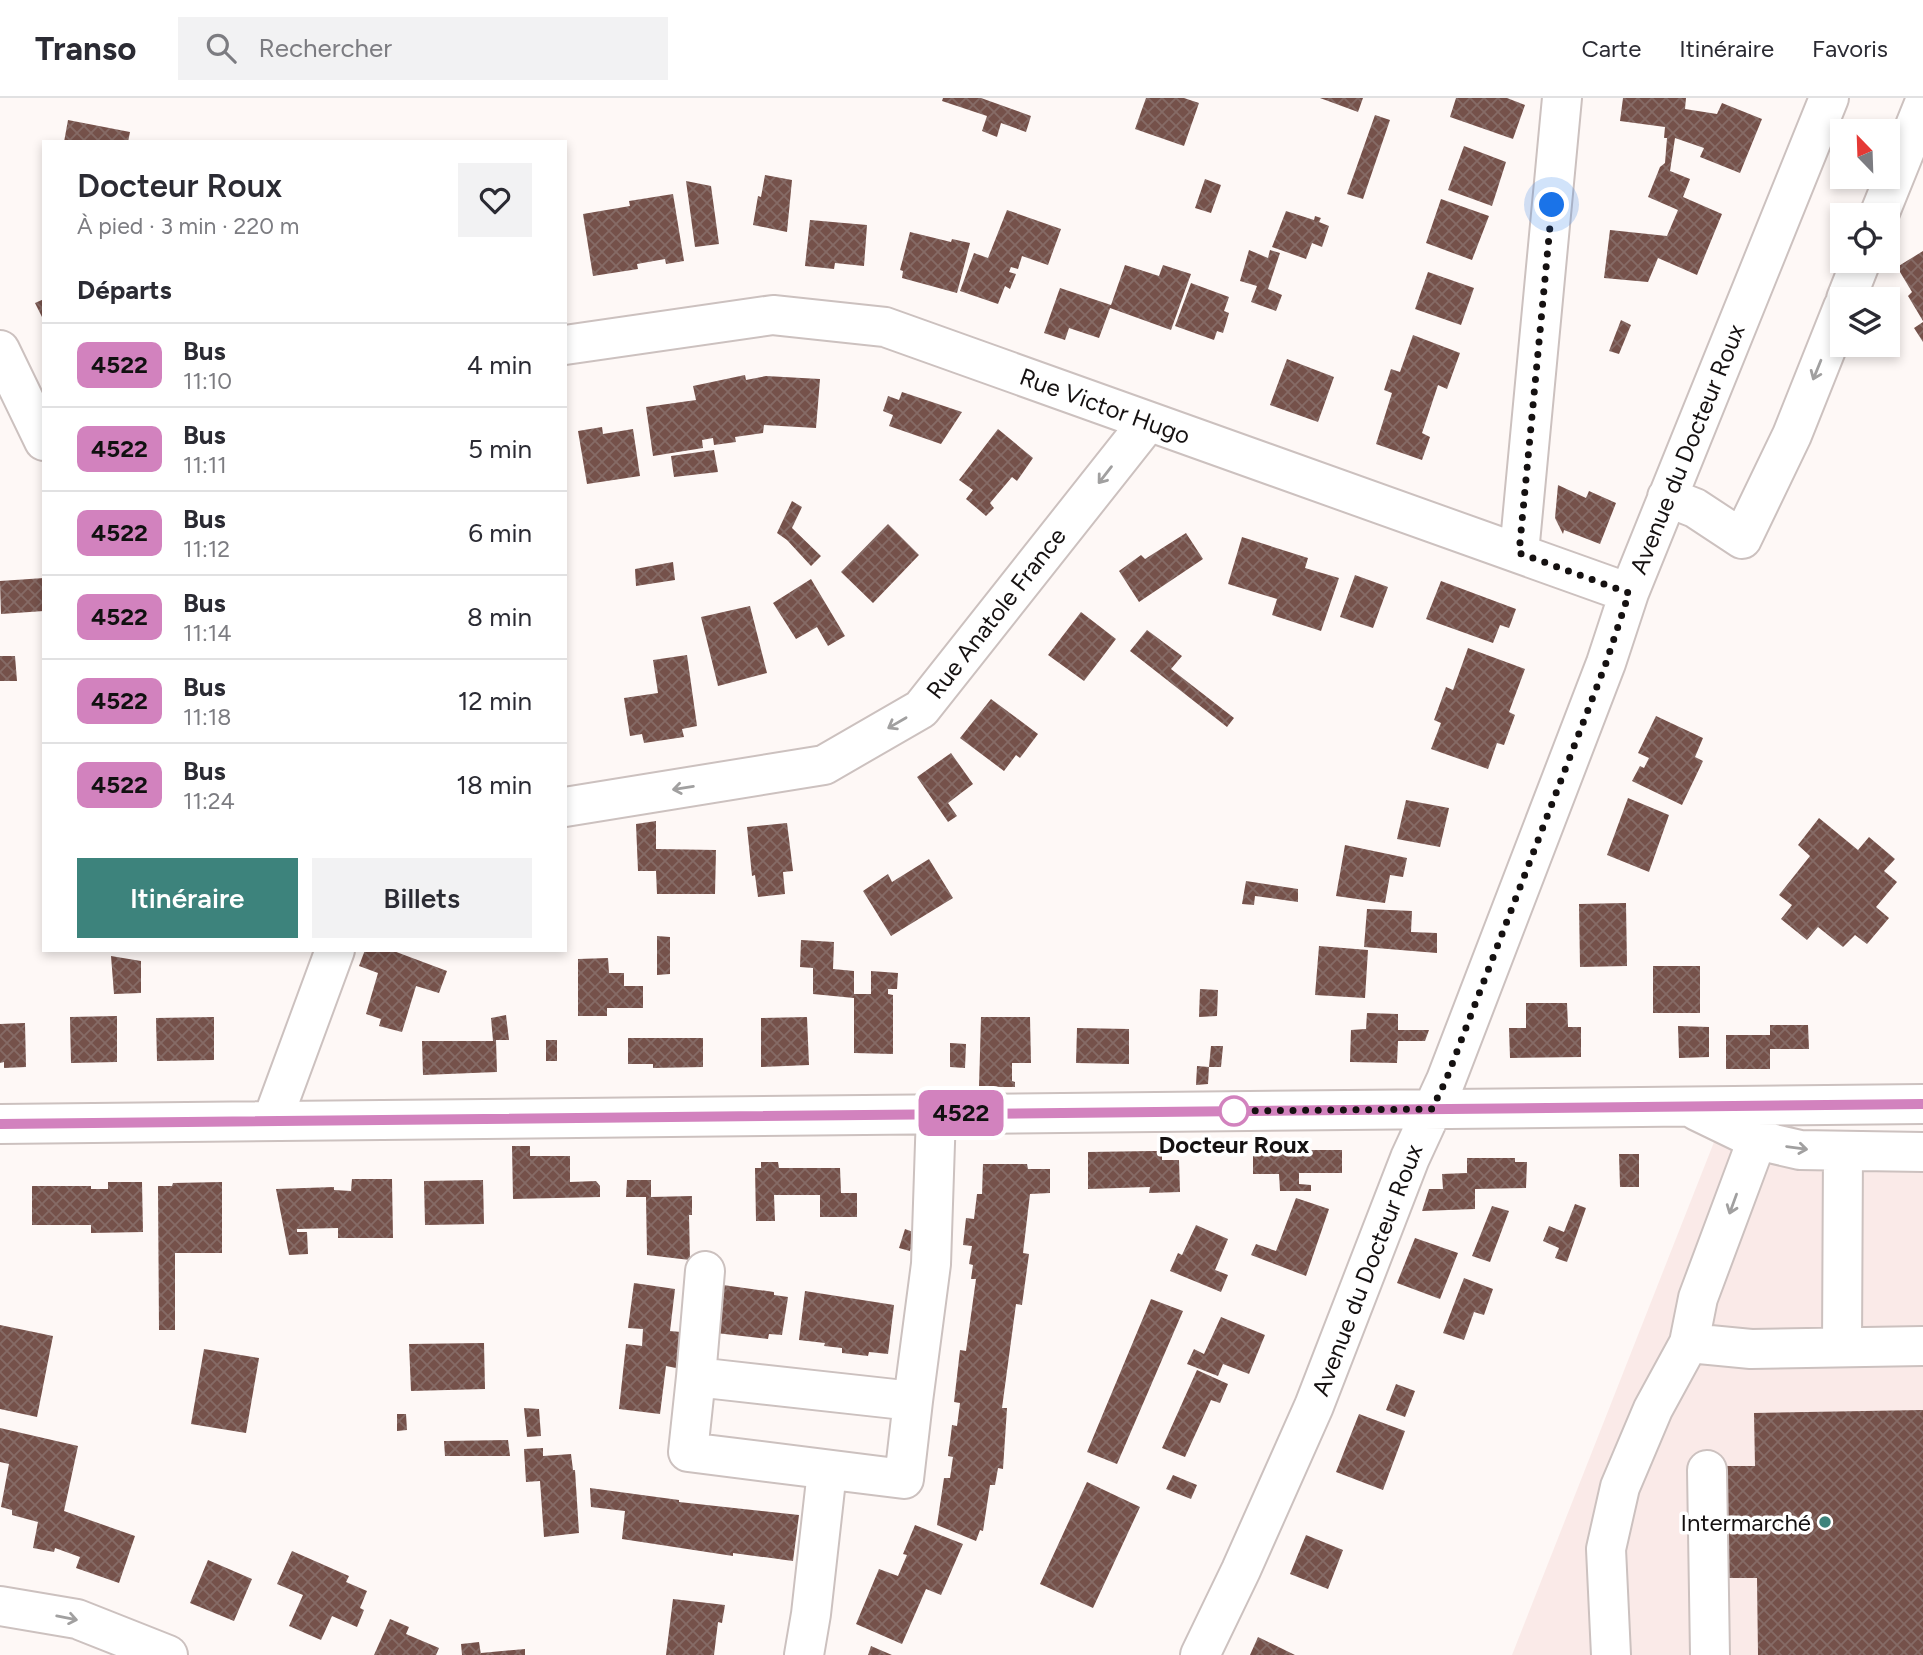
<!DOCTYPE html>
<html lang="fr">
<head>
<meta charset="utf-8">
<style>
	body { margin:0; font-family:Figtree,sans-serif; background:#f2f2f3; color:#2b2b33; height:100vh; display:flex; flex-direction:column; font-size:26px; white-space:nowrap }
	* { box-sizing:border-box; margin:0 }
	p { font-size:23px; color:#7c7c81 }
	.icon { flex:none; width:38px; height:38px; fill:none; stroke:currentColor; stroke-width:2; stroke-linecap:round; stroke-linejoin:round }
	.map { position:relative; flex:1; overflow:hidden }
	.drawer { position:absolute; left:42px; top:42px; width:525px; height:812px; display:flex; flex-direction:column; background:#fff; border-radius:0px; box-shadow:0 4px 10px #0003 }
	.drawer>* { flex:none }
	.badge { padding:0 14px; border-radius:10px; font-size:24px; line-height:46px }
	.needle { width:46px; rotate:337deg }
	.buttons { position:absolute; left:1830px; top:21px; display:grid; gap:14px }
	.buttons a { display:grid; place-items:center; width:70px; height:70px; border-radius:0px; background:#fff; box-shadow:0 4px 10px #0003; font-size:35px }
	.you { position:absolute; width:35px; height:35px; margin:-18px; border:5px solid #fff; border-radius:50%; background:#1a73e8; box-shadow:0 0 0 10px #1a73e833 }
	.map>.badge { position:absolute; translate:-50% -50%; box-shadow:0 0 0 4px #fff }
	h2 { padding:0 35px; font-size:26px; line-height:63px }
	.round { display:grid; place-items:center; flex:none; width:74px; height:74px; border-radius:0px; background:#f2f2f3 }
	.headline { display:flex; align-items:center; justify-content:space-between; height:119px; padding:0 35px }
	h1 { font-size:33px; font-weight:600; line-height:52px }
	.primary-button { display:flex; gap:14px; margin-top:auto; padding:14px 35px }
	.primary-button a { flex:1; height:80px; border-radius:0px; background:#3d837c; color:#fff; font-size:28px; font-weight:600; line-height:80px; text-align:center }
	.primary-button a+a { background:#f2f2f3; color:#2b2b33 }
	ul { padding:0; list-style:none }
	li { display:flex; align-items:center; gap:21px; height:84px; padding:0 35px; border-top:2px solid #e1e1e2 }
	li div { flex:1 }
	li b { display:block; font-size:26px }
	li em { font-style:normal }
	li .badge { min-width:77px; font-weight:700; text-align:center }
	header { display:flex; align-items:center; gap:42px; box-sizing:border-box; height:98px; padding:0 35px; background:#fff; border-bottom:2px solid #e1e1e2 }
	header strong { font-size:33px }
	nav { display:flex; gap:38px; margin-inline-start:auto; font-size:24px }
	.search { width:490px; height:63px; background:#f2f2f3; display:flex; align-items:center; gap:18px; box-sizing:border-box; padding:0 24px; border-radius:0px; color:#7c7c81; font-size:26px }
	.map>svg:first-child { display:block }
	.built { fill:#faeae8 }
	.building { fill:url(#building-cross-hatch) }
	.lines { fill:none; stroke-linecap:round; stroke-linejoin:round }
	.minor-casing { stroke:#ccc1bf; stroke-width:42 }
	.minor { stroke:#fff; stroke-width:38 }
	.oneway { stroke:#a1a0a0 }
	.line-casing { stroke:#fff; stroke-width:16 }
	.line { stroke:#d282be; stroke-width:10 }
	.walk { stroke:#151111; stroke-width:7; stroke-dasharray:0 12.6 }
	.stop-dot { fill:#fff; stroke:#d282be; stroke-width:3.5 }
	.poi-dot { fill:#3d837c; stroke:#fff; stroke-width:2.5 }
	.labels { text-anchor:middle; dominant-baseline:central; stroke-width:7; stroke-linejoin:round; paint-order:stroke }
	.street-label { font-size:24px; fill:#151111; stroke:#fff }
	.stop-label { font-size:24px; font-weight:bold; fill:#151111; stroke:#fff }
	.poi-label { font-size:24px; fill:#151111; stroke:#fff; text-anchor:end }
</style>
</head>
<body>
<header>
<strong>Transo</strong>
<div class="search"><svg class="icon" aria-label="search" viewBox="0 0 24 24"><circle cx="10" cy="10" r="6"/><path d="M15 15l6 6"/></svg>Rechercher</div>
<nav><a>Carte</a><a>Itinéraire</a><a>Favoris</a></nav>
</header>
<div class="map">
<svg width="1923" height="1557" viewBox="0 0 1923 1557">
	<defs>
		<pattern id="building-cross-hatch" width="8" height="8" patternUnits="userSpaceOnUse" patternTransform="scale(1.75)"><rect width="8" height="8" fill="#75514a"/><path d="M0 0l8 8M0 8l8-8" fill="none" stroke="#866b66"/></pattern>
	</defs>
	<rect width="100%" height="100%" fill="#fef8f6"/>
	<path class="built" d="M1923,1035V1557H1512L1716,1039Z"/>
	<path class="building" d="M943,0H981L1031,18L1026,34L1001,25L997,39L982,33L987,18L942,3Z
		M1146,0H1184L1199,5L1184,48L1135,31Z
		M1320,0H1363L1358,14Z
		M1456,0H1507L1525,7L1513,41L1450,19Z
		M1623,0H1686L1685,11L1717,16L1722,5L1762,21L1740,75L1700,59L1704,50L1675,40L1670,73L1690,81L1683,99L1722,116L1697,177L1658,160L1648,184L1604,180L1610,132L1667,138L1678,112L1648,99L1660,69L1665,65L1667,40H1664L1665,29L1620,23Z
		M1375,17L1390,22L1363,101L1347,96Z
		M68,22L130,34L128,44H64Z
		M1464,48L1506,64L1492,108L1448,92Z
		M765,77L792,82L787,134L753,127L758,98L761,99Z
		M1205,81L1221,87L1211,115L1195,110Z
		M686,83L711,88L719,146L695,149Z
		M673,96L684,163L666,166L665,161L637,166L638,171L593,178L583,116L630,108L629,103Z
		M1441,101L1489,118L1472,162L1426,145Z
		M1007,112L1061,131L1048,167L1022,158L1018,171L1011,169L1009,174L1016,176L1010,191L1005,188L998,206L960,193L974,155L988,160Z
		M1286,113L1314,122L1315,118L1321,120L1319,124L1329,128L1322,149L1312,145L1306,161L1272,149Z
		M810,122L867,127L864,168L835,165L834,171L805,168Z
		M910,134L951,144L952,141L970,145L957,195L902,180L903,173L900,172Z
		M1249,152L1268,160L1270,152L1280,155L1268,191L1282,197L1276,213L1251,204L1257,188L1240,183Z
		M1923,153V223L1908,198L1912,194L1897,169Z
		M1125,167L1159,178L1163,167L1191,176L1171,232L1110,210L1099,240L1069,230L1065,242L1044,235L1060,190L1111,207Z
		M1428,174L1474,190L1461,227L1415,211Z
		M1191,185L1229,199L1224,213L1229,215L1223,235L1217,233L1214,242L1175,228Z
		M44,201V223L35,205Z
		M1621,222L1631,227L1619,256L1609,253Z
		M1923,224V244L1914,230Z
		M1413,237L1460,255L1447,291L1438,287L1422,335L1430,339L1422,362L1376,346L1392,295L1384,292L1391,271L1400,274Z
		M1287,261L1334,279L1318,324L1270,307Z
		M745,277L746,282L766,278L820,281L816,330L764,327L763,335L735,339L736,344L714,347L713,340L702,342L703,350L653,358L646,309L696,302L693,288Z
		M902,294L962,314L941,346L889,328L893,317L883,313L888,298L899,302Z
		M602,329L603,336L633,331L640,378L587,386L578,333Z
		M998,331L1033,360L1017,383L1012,379L990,405L994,410L986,418L966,401L973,392L959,382Z
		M714,352L718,374L674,379L671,358Z
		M1558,387L1586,400L1589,393L1616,405L1600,446L1564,432L1563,436L1555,420Z
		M792,403L802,409L792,430L821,458L811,468L787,442L777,435Z
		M888,426L919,457L873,505L841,474Z
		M1186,435L1203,461L1139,504L1119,473L1141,457L1145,461Z
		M1242,439L1308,460L1305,470L1339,480L1321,533L1272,517L1277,501L1228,486Z
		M673,464L675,482L636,488L635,471Z
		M1355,477L1388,489L1373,530L1340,519Z
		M44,480V513L1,516L0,483Z
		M811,481L845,538L828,548L817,529L796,541L773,505Z
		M1441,483L1516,511L1509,530L1500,527L1493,545L1426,521Z
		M750,508L767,575L718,588L701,519Z
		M1081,514L1116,541L1084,583L1048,557Z
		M1147,532L1182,558L1171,571L1234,620L1227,629L1130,553Z
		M1468,550L1525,571L1509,614L1515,617L1504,647L1497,645L1488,671L1431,651L1441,625L1434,622L1446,589L1453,592Z
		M687,557L697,628L682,631L684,639L644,645L642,636L630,638L624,600L658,595L653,562Z
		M0,558H15L17,583H0Z
		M991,601L1038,636L1020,660L1016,657L1004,673L960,640Z
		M1656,618L1703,640L1695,659L1703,663L1682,707L1632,683L1640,668L1644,670L1649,660L1638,655Z
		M951,655L973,686L948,705L957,718L948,724L917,679Z
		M1628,700L1669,717L1649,774L1607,757Z
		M1406,702L1449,710L1440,749L1397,741Z
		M1819,720L1858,752L1869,739L1895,761L1884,773L1897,784L1876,809L1889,820L1867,846L1855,837L1843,849L1818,829L1807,842L1781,821L1792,807L1779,797L1810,758L1798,747Z
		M656,723V751L716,752L715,796H657L656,773H638L636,726Z
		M787,725L793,773L783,774L785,796L758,799L755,777L752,778L747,729Z
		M1345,747L1407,760L1403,779L1390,777L1385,805L1336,798Z
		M929,761L953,800L891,838L863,793L888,776L892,784Z
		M1246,783L1298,791V804L1255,798L1254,807L1242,806Z
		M1626,805L1627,868L1580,869L1579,806Z
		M1367,811L1412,813L1411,834L1437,835V855L1364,849Z
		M657,838L670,839V876L657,877Z
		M801,842L834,844L833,871L854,873V896H871V873L898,875L897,891H888V896L893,897V956L854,955V900L813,896V870L800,869Z
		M1319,848L1368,852L1365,900L1315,897Z
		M365,852H391L447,873L439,895L416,888L402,934L379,928L381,921L366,916L378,875L359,868Z
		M111,858L141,863V895L114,896Z
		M608,860L609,875H624V888H643V910H607V918H578V861Z
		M1653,868H1700V915H1653Z
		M1200,891L1218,892L1217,918L1199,919Z
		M1526,905H1567L1568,929H1581V959L1510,960L1509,930H1526Z
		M1367,915L1398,916V932H1429L1425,943H1398L1397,965L1350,964L1351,932L1366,931Z
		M506,917L509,942H496L497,974L423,977L422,943H493L491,920Z
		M117,918V964L71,965L70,919Z
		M214,919V962L157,963L156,920Z
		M807,919L809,967L761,969V920Z
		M981,919H1030L1031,965H1012V983L1015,984V989H979Z
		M25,925L26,969L4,970V964L0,965V926Z
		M1770,927H1808L1809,951H1770V971H1726V937H1770Z
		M1678,928L1709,929V959L1679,960Z
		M1077,930L1129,931V966L1076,965Z
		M628,940H703V969L653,970V966H628Z
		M546,942H557V963H546Z
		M950,945L966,946L965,970L950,969Z
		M1211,948H1223L1221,969H1209Z
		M1197,968L1209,969L1208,986L1196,987Z
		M512,1048H530V1058H570V1084L596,1083L600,1088V1099L513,1101Z
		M1275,1052H1342V1075H1299V1086L1311,1087V1093H1280L1279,1076H1253V1056L1275,1057Z
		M1152,1053H1162V1062H1179L1180,1094L1149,1095L1150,1089L1088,1091V1054Z
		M1619,1056H1639V1089H1620Z
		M1467,1060H1515V1064H1527L1526,1090L1475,1091V1111L1422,1113L1429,1091H1443L1442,1076L1467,1075Z
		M761,1064H778L779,1070H840L841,1095H857V1119H820V1097H774L775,1123H756L755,1070H761Z
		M983,1066H1027L1028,1071H1050V1095L1030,1096L1023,1155L1029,1156L1022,1207L1016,1206L1002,1310H1007L1003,1371L998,1370L995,1387H990L983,1433L980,1432L976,1443L937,1427L944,1380H950L953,1359L948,1358L951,1336L952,1327L957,1328L960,1305L954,1304L960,1252L966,1253L976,1181H971L973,1167L969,1166L972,1148L963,1147L966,1120L974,1121L977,1096H982Z
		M352,1081H392L393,1140H338V1130L297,1131V1134H307L308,1156L289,1157L276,1091L334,1089V1092L351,1093Z
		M483,1082L484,1126L425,1127L424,1083Z
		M627,1082H651V1099L692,1098V1117H689L690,1162L647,1157L646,1099H626Z
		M108,1084H142L143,1134L91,1135V1127H32V1088H91V1091H108Z
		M222,1084V1155H175V1232H159L158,1088H172L173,1085Z
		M1296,1100L1329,1111L1306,1178L1251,1157L1256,1146L1276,1153Z
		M1575,1106L1586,1110L1567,1164L1555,1160L1559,1150L1543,1143L1549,1128L1564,1134Z
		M1492,1108L1509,1113L1490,1164L1472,1158Z
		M1196,1127L1228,1141L1215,1172L1228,1177L1221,1194L1170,1173L1178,1155L1182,1157Z
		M905,1131L916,1135L910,1153L899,1150Z
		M1415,1140L1458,1155L1440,1201L1397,1185Z
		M1464,1180L1493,1191L1484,1217L1474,1214L1464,1242L1443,1235Z
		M634,1185L675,1191L670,1233L681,1234L679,1252L676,1270L666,1268L660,1316L619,1311L626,1246L642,1248L643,1231L628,1230Z
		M723,1187L774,1194V1197L788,1199L782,1237L769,1236L768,1241L716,1235Z
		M805,1193L894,1207L888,1256L869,1254L868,1258L842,1255V1250L824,1248L825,1245L799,1242Z
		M1151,1201L1183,1213L1117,1366L1087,1354Z
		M1221,1219L1265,1237L1249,1276L1223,1266L1218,1278L1187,1266L1194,1251L1204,1256Z
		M0,1227L53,1238L37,1319L0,1311Z
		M484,1245L485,1291L411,1293L409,1246Z
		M204,1251L259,1260L246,1335L191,1326Z
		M1197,1272L1228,1286L1220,1305L1211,1302L1185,1359L1162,1350Z
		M1396,1286L1415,1293L1405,1319L1386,1312Z
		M524,1310L539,1311L541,1338L527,1339Z
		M1923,1312V1557H1758L1757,1480H1728L1725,1368H1755L1754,1315Z
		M397,1316H406L407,1332L397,1333Z
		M1359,1316L1405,1333L1383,1392L1336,1374Z
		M0,1330L78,1348L64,1413L135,1438L119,1485L76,1470L80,1459L55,1450L54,1454L33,1450L38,1424L12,1417V1412L1,1409L9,1366L0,1364Z
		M508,1342L510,1358H445L444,1343Z
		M543,1350V1358L571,1356L573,1372H575L579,1435L544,1439L540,1383L526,1384L524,1351Z
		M1173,1377L1197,1387L1191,1401L1166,1391Z
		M1087,1384L1140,1409L1093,1510L1040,1486Z
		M590,1390L679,1402V1404L799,1417L793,1463L733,1455V1458L622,1441L625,1413L591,1409Z
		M915,1427L963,1446L941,1497L926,1491L902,1546L856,1526L879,1471L898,1478L907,1457L903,1456Z
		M1306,1437L1343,1452L1328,1491L1290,1476Z
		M292,1453L349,1478L346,1484L367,1493L360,1510L364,1512L357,1529L332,1518L321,1542L289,1528L303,1497L277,1486Z
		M208,1462L252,1481L234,1523L190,1505Z
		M673,1501L725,1507L722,1525L718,1524L714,1557H666Z
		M390,1521L409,1529L406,1536L439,1550L436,1557H374Z
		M1258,1539L1295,1557H1250Z
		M479,1544L481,1557H462L461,1546Z
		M871,1548L892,1557H868Z
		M525,1551V1557H481V1555Z"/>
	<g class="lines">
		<defs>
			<path id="minor" d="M1879,117L1923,8
				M1846,201L1861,163
				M565,247L773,217L885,229L1629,495
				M0,252L44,343
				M1667,399L1695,410L1742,441L1792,337L1843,209
				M1519,455L1562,0
				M565,709L824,667L921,611L1148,324
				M1697,1013L1757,1042L1800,1052L1923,1054
				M272,1023L335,852
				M0,1026L1923,1006
				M1689,1245L1698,1200L1757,1042
				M1842,1249L1843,1053
				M696,1279L913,1303L904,1381L688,1354Z
				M696,1279L705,1173
				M913,1303L931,1166L936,1015
				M1707,1372L1710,1557
				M0,1508L77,1521L168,1557
				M804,1557L811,1516L827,1373
				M1200,1557L1241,1472L1314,1308L1410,1060L1446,982L1606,565L1629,495L1829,0
				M1611,1557L1606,1451L1620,1389L1653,1311L1689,1245L1751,1251L1923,1248"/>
		</defs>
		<use href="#minor" class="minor-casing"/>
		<use href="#minor" class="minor"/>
	</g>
	<defs><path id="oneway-shaft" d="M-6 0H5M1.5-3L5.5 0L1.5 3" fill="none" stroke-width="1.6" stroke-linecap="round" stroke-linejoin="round" transform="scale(1.75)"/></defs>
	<g class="oneway">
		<use href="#oneway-shaft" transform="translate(1817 272) rotate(112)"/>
		<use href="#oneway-shaft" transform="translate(1105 377) rotate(128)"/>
		<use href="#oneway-shaft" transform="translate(897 625) rotate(150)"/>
		<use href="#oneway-shaft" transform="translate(683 690) rotate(171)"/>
		<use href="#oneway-shaft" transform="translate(1797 1050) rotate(8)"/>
		<use href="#oneway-shaft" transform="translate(1733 1106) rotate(110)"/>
		<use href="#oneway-shaft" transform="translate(67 1520) rotate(11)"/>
	</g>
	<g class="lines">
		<defs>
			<path id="line" d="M0,1026L1923,1006"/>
		</defs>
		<use href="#line" class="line-casing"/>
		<use href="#line" class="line"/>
		<path class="walk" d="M1234,1013H1232L1432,1011L1446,982L1606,565L1629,495L1519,455L1552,107"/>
	</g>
	<circle class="stop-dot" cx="1234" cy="1013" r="14"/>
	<circle class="poi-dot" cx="1825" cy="1424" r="7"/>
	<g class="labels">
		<g class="street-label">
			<text transform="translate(1105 308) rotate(20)">Rue Victor Hugo</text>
			<text transform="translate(1687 351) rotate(-68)">Avenue du Docteur Roux</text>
			<text transform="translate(996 515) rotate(-52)">Rue Anatole France</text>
			<text transform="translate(1367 1172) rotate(-69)">Avenue du Docteur Roux</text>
		</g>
		<g class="stop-label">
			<text x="1234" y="1046">Docteur Roux</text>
		</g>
		<g class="poi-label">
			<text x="1811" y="1424">Intermarché</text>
		</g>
	</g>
</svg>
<div class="buttons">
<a><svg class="needle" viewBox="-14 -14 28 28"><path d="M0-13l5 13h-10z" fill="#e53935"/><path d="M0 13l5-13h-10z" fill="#7c7c81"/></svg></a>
<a><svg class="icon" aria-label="locate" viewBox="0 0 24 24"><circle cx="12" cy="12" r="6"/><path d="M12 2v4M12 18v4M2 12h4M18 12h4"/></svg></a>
<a><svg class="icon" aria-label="layers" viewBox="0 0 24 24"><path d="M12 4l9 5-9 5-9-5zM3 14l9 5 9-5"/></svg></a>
</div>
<div class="you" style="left:1552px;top:107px"></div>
<b class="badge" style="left:961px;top:1015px;background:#d282be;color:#111">4522</b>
<section class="drawer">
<div class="headline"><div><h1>Docteur Roux</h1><p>À pied · 3 min · 220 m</p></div><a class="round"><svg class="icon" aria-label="heart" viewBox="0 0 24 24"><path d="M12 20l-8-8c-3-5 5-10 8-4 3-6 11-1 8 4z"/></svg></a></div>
<h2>Départs</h2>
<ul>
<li><span class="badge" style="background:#d282be;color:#111">4522</span><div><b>Bus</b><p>11:10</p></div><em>4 min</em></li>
<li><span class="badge" style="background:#d282be;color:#111">4522</span><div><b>Bus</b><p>11:11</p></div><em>5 min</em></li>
<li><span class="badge" style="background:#d282be;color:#111">4522</span><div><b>Bus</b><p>11:12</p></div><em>6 min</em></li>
<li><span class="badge" style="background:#d282be;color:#111">4522</span><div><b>Bus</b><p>11:14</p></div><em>8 min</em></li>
<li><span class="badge" style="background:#d282be;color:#111">4522</span><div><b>Bus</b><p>11:18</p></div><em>12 min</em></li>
<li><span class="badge" style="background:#d282be;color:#111">4522</span><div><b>Bus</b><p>11:24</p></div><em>18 min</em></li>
</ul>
<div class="primary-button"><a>Itinéraire</a><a>Billets</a></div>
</section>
</div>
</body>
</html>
